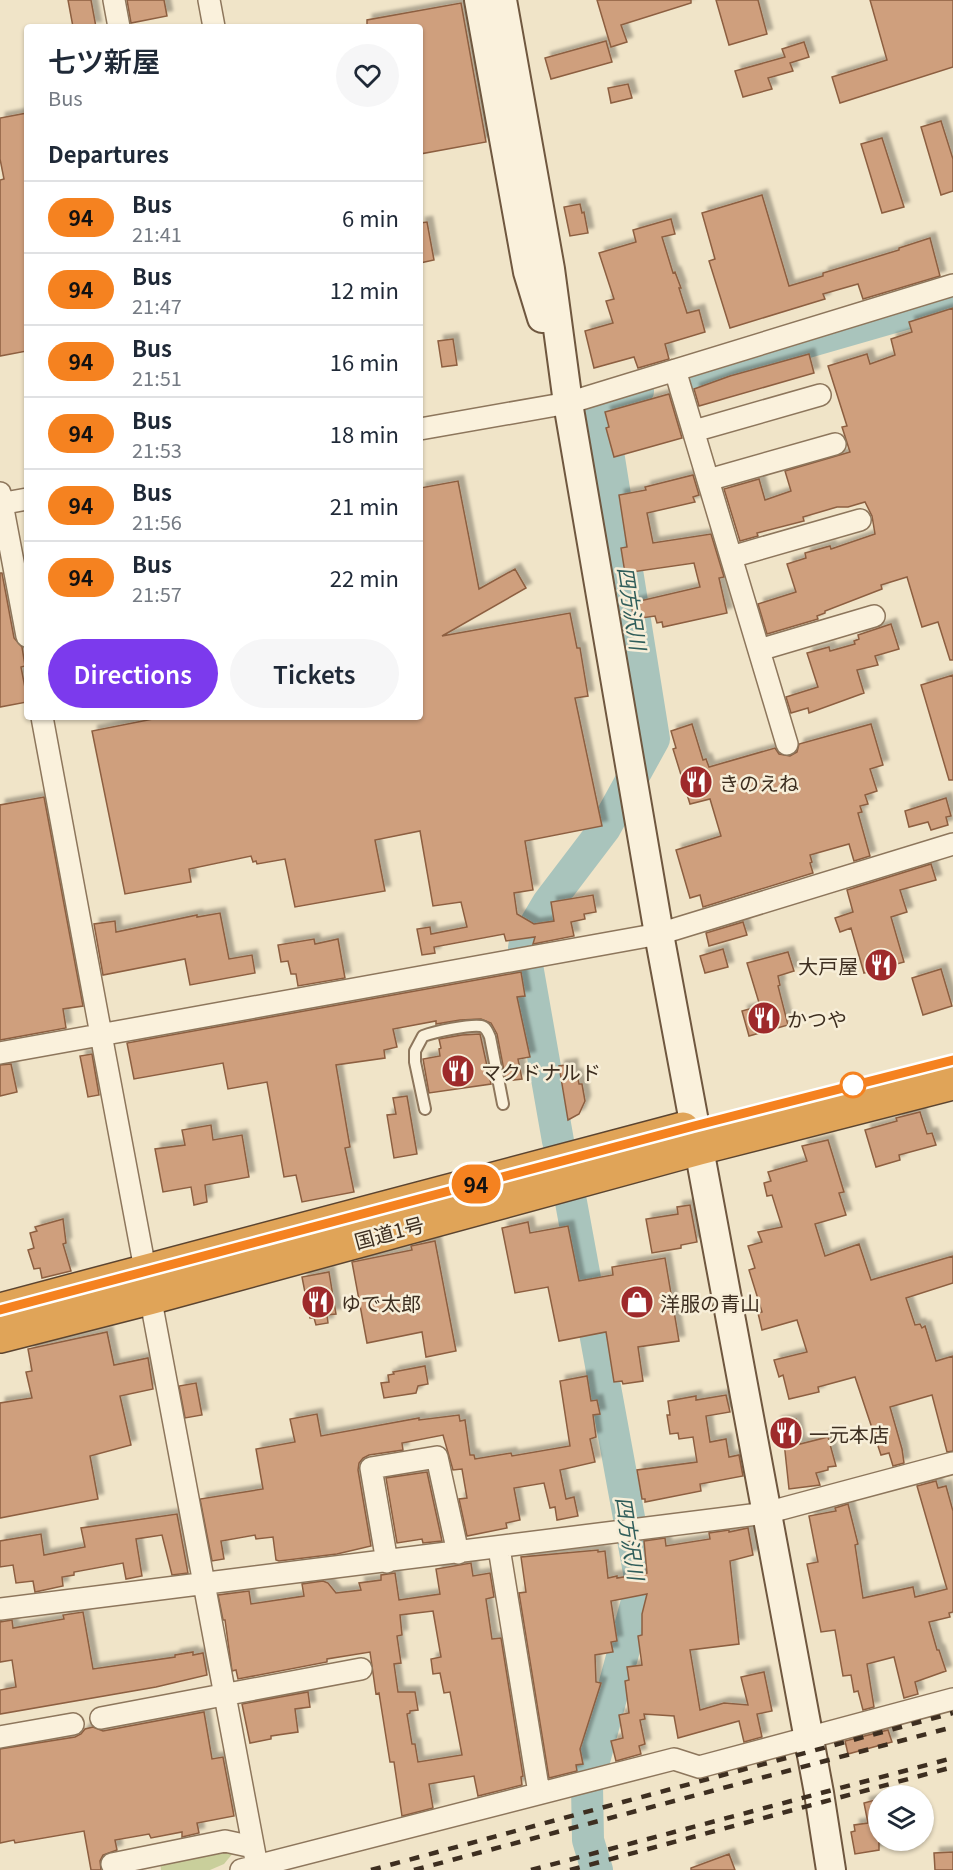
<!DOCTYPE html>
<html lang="en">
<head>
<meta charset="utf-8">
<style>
	body { margin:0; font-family:Georgia,"Noto Sans JP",serif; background:#f6f6f7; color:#1f2937; height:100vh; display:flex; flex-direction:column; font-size:22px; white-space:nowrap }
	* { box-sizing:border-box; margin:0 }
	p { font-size:20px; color:#747a83 }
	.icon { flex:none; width:33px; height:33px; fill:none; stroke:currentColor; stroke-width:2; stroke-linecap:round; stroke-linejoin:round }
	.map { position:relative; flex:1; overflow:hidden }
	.sheet { position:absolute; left:24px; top:24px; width:399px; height:696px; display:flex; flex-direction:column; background:#fff; border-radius:6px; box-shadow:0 2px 4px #0004 }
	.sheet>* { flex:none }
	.badge { padding:0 12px; border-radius:20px; font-size:21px; line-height:39px }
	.fabs { position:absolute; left:868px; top:1785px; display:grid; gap:12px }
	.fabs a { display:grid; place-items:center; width:66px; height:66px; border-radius:50%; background:#fff; box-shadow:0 2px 4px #0004; font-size:30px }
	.map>.badge { position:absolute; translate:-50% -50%; box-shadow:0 0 0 3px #fff }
	h2 { padding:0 24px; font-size:22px; line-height:54px }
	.round { display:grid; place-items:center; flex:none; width:63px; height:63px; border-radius:32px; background:#f6f6f7 }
	.summary { display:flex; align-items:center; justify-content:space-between; height:102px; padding:0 24px }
	h1 { font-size:28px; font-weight:600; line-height:45px }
	.primary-button { display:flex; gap:12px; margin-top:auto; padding:12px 24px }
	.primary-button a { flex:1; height:69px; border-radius:36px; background:#7c3aed; color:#fff; font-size:24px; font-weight:600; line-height:69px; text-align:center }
	.primary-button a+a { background:#f6f6f7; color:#1f2937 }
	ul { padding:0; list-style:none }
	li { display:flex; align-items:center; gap:18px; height:72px; padding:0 24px; border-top:2px solid #e0e1e3 }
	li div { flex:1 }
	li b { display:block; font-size:22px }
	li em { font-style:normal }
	li .badge { min-width:66px; font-weight:700; text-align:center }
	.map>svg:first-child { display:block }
	.green { fill:#c9cf9b }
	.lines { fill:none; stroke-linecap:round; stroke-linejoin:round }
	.river { stroke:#a9c4bc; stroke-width:32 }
	.building { fill:#cf9f7d; stroke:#8d5f41; stroke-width:1.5; fill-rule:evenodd; filter:url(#shadow) }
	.lane-casing { stroke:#8d765c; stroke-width:14 }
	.street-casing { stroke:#8d765c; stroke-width:24 }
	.secondary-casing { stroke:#6f573f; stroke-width:32 }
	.highway-casing { stroke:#5b4430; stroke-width:36 }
	.lane { stroke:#faf1dc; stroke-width:10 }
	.street { stroke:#faf1dc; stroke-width:21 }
	.secondary { stroke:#faf1dc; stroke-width:28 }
	.highway { stroke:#e0a458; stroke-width:33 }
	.rail { stroke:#3d2e20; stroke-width:4.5; stroke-dasharray:10 10; stroke-linecap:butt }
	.line-casing { stroke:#fff; stroke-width:14 }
	.line { stroke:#f58220; stroke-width:9 }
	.stop-dot { fill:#fff; stroke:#f58220; stroke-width:3 }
	.labels { text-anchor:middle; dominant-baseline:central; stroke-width:5; stroke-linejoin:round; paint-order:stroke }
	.poi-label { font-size:20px; fill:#3d2e20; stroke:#f7eed8; text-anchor:start }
	.street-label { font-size:20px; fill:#3d2e20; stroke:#f7eed8 }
	.water-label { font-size:21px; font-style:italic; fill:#2f5d5a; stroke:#f7eed8 }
</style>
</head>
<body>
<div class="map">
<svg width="953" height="1870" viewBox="0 0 953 1870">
	<defs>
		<filter id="shadow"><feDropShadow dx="5.5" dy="-5.5" stdDeviation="1.5" flood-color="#0004"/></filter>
	</defs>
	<rect width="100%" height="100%" fill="#f0e4c8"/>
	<path class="green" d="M222,1848L233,1853L224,1864L210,1870H161L160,1860Z"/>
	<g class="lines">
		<path class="river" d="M686,377L953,300
			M558,1141L524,948L525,942L548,903L605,828L654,739L600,402L638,391
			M571,1202L639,1572L640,1590L587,1787L588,1840L597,1870"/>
	</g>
	<path class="building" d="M68,0H91L96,27H73Z
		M127,0H164L167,16L131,23Z
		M597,0H691V3L621,25L627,42L611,47Z
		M716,0H758L767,34L729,45Z
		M870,0H953V67L840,103L832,77L887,60Z
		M461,3L486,142L420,154V27H367V20Z
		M606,41L612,62L551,79L545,58Z
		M804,42L809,57L790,63L793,71L768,78L772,89L743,97L735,71L785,57L782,49Z
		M628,84L632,98L611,103L608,88Z
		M27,113V351L0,356V180L4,179L0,159V118Z
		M941,121L953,159V191L941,195L921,127Z
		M882,138L904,207L882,213L861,144Z
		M762,195L789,286L823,276V273L899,250V248L930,238L940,276L863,299L858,284L823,294L825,299L730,328L709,261L715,259L702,213Z
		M580,204L582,213L584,212L588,233L570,236L564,207Z
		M671,219L675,234L662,237L673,273L675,272L681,288H679L687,313L699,310L705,332L665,344L669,359L638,368L634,357L594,368L585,331L613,323L606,301L614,299L599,253L636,242L633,230Z
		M427,222L434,260L420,263V223Z
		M953,308V660H950L938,622L922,627L907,577L881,585L882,589L825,611V613L817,616L818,619L767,634L758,604L796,592L787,564L806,558L805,553L830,546L831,549L875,534L872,516L865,502L848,507H837L803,517L804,521L757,533L758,536L740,541L724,489L759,479L765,500L791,491L785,471L850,452L842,427L847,426L828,366L867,354L870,364L895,355L891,339L912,332L909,322Z
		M453,339L457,365L442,367L438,341Z
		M809,354L814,373L699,406L694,389L730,376Z
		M669,394L682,438L614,457L606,428L609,427L605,412Z
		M693,475L699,495L693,497L695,502L647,513L653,543L711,534L724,577L719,578L727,613L663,627L662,622L657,623L655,616L634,619L631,603L700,587L694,563L625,573L621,548L627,547L619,495L646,490L645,487Z
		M458,481L479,589L515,569L526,588L442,636L570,613L577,648H580L588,696L575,698L602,826L525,841L533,890L514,893L517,914L534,924L554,921L551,902L593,895L596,912L584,914L585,919L571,922L574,936L533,944L535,937L506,941L504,934L434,947L435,953L422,955L417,929L430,927L431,934L467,927L461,902L433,906L420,831L375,840L385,891L295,907L285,859L257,864L256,861L253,862L251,856L189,869L191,882L125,894L92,731L163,717H420V488Z
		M0,573H2L14,638L22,647L25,666L21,667L27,698V702L0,707Z
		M891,624L899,649L875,656L878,665L857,670L864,693L809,713L808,708L791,713L786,697L818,687L807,653L829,647L830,651L855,644L854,641L859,639L858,635Z
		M953,675V780H949L921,685Z
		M692,724L703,760L706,759L709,767L775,748L779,754L790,756L797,752L799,744L871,724L883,765L870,769L877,791L865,795L868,804L860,806L862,812L858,813L870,856L854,861L849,844L810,855L812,862L810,863L813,873L703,907L700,895L690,898L676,850L721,836L710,799L690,804L673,749L676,748L671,731Z
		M44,797L83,1006L63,1009L66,1028L0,1040V805Z
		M946,798L951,816L946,817L948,825L931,830L928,822L909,827L905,811Z
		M931,864L936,880L900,890L907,912L891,917L904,962L864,973L851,928L840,932L835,918L853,912L847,890Z
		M220,913L229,959L252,955L255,973L190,985L185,959L103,975L94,924L115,921L116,932L197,915V917Z
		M743,922L747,935L709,946L706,933Z
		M314,939L315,944L338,939L345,978L298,986L296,974H291L288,961L281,962L278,945Z
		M723,949L728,967L705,973L700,956Z
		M788,952L794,971L778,976L780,985L778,986L788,1025L749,1036L742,1011L760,1006L747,963Z
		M941,969L952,1006L923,1015L912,978Z
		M521,972L525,996L517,997L530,1057L518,1059L522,1079L506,1081L497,1034L491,1023L481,1019L460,1020L436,1024V1021L393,1029L397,1047L384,1050L385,1058L336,1065L350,1147L345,1148L354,1192L302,1202L296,1175L284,1177L267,1082L228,1089L223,1063L134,1079L127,1043Z
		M480,1034L491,1084L429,1093L423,1059L440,1056L439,1049L441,1048L439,1039L462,1035Z
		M92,1054L99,1095L88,1097L80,1056Z
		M11,1064L17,1092L0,1096V1065Z
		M572,1064L573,1075L577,1074L579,1084H582L585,1101L579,1114L568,1120L559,1066Z
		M407,1096L417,1154L394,1158L387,1115L396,1114L393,1098Z
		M920,1112L927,1134L932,1133L936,1145L899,1155L900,1160L876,1167L865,1130L897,1121L896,1118Z
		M211,1125L213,1140L242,1135L249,1177L205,1185L207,1202L194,1205L191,1187L163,1192L155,1149L185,1145L182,1130Z
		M828,1140L844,1192L839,1193L846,1215L815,1224L825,1256L859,1244L871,1280L953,1256V1283L906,1298L915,1325L920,1324L922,1328L925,1326L936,1361L953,1356V1451L947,1452L932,1395L890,1407L902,1449L904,1463L893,1466L889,1453L881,1455L855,1377L818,1387L819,1392L789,1399L783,1375L779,1377L774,1360L807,1352L797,1320L762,1330L758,1313L762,1312L749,1270L755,1268L748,1246L762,1242L758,1232L782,1227L772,1195L767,1196L764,1183L771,1181L768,1172L807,1161L802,1146Z
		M690,1205L697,1242L681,1245V1248L652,1253L646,1219L678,1214L677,1207Z
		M63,1219L66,1243L63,1244L71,1271L42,1278L40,1268L34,1269L28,1250L34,1248L30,1233L37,1231L35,1227Z
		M528,1222L530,1233L568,1226L579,1281L613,1275L612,1267L665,1258L679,1341L638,1347L643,1381L623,1384L622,1381L614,1382L606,1332L559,1341L548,1287L515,1293L502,1228Z
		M435,1241L456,1351L426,1357L422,1332L367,1343L352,1262L412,1250L411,1246Z
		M329,1272L336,1314L327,1315L328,1323L316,1325L314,1318H310L302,1277Z
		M107,1332L114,1365L148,1358L153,1389L120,1396L131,1445L90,1456L98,1499L0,1518V1403L32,1398L26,1372L32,1371L28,1349Z
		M425,1366L428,1384L418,1386L416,1393L384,1398L381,1383L389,1382L388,1375L394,1374L393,1372Z
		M587,1376L591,1401L597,1400L600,1414L593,1415L596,1437L590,1439L595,1462L560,1470L566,1499L574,1497L578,1516L557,1520L555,1507L550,1508L544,1483L514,1488L520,1520L506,1523L507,1528L467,1536L459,1499L467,1498L462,1469L453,1470L443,1435L402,1443L403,1450L369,1455L363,1458L359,1463L358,1470L371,1546L337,1554L279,1561L276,1560L273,1537L256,1539L255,1535L221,1541L224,1559L212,1561L200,1499L263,1489L256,1449L295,1442L290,1419L317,1414L321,1436L419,1418V1420L459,1415L460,1421L465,1420L470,1455H474L475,1459L511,1453L512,1456L570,1446L560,1381Z
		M196,1383L202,1415L185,1418L179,1386Z
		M726,1395L730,1412L706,1416L710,1442L726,1439L729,1457L739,1455L743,1476L700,1484L701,1491L645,1502V1499H642L637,1470L697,1462L693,1437L679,1439L678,1433L670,1434L667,1415H670L668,1401L696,1396V1400Z
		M796,1419L800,1444L828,1437L836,1466L828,1467V1470L816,1473L820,1485L789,1489L784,1442H780L776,1422Z
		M427,1472L442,1541L423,1543L422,1539L397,1543L386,1478Z
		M936,1481L938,1488L946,1486L953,1511V1612L949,1613L950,1617L929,1622L937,1650H939L946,1671L915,1682L918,1694L904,1698L894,1657L867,1664L874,1707L863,1710L858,1691L854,1692L851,1675L843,1676L835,1630L821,1632L807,1564L818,1562L809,1516L836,1511L835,1508L848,1504L858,1544L855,1545L863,1598L913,1587L915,1597L947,1589L917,1486Z
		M177,1514L188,1573L172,1575L162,1535L136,1539L142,1576L126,1579L123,1563L74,1572V1575L62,1577L63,1586L35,1592L33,1581L16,1583L13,1565L0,1567V1541L41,1534L44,1555L85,1547L81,1528Z
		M748,1528L753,1555L730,1561L739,1644L690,1650L700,1710L724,1703L748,1705L741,1677L764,1672L772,1711L757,1714L762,1737L744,1742L739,1721L678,1738L674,1716L644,1714L645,1719L640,1720L645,1744L639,1746L641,1754L616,1761L611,1741L623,1738L619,1715L629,1713L625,1681L629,1680L627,1667L642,1665L638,1636L642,1635V1614L647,1594L611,1601L617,1641L611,1642L613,1652L595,1655L596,1682L601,1683L580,1749L583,1764L576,1765L577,1771L549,1778L519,1593L526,1592L521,1557L598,1550V1552L605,1551L608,1578L617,1576V1578L647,1573L644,1541L665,1538L666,1546L710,1539L709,1533L729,1530V1532Z
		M471,1563L473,1576L490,1573L494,1597L486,1599L492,1639L501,1638L523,1776L521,1777L522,1785L478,1796L474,1776L429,1784L433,1808L402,1816L394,1762H390L379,1693L376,1694L370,1652L327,1659V1662L238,1679L236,1670L232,1671L225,1620H223L218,1595L249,1591L251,1604L304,1596L302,1584L323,1581L328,1583L336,1593L361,1590L359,1583L381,1580V1575L395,1573L399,1600L440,1594L436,1569ZM433,1611L441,1657L431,1659L433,1674L440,1673L444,1693L450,1692L462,1755L418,1762L415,1744H412L407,1714L410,1713V1711L418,1710L415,1692H398L394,1664L401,1663L397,1636L402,1635L400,1615Z
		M83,1612L93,1669L175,1657V1655L193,1652V1655L203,1653L207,1675L156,1687L0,1714V1690L16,1687L12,1660L0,1662V1622L12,1620L13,1628L64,1619L63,1615Z
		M308,1692L310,1707L295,1709L298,1732L271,1736V1739L250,1743L242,1704Z
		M204,1712L212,1759L223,1757L234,1816L197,1823L199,1833L182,1837V1832L151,1838L149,1834L115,1840L117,1850L103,1855L100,1861L101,1870H91L84,1831L15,1843L14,1840L0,1843V1749L75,1737L81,1734L85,1729L93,1727L103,1731Z
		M888,1730L892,1742L848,1754L845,1741Z
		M879,1799V1850L855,1854L851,1832L855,1831L854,1825L868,1823L864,1803Z
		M953,1852V1870H935L934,1853Z
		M729,1854L735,1870H691V1868Z"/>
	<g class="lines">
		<defs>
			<path id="lane" d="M425,1109L415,1062V1051L423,1036C434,1032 470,1024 481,1026C486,1027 488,1032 490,1037L503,1104"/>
			<path id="street" d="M114,0L119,27
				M209,0L214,27
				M675,370L787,744
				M420,429L568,403L953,285
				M694,431L820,395
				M708,480L835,444
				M0,493L27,636
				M0,504L27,499
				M731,557L860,520
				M759,650L874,616
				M42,717C114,1100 182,1484 257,1866
				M0,1053L659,934L953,844
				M499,1548L539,1793
				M387,1562L371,1468L437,1457L458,1553
				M0,1609L766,1513L953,1463
				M101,1718L361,1669
				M0,1737L73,1724
				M112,1864L225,1841L253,1847
				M241,1870L674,1759L699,1767L953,1699"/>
			<path id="secondary" d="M479,0L528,272L542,318
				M502,0L550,269L568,403L659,934L819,1793L831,1870"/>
			<path id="highway" d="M0,1310L683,1129
				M0,1336L149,1298L699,1148L953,1083"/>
		</defs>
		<use href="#lane" class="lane-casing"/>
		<use href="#street" class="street-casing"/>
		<use href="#secondary" class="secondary-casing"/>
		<use href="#highway" class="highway-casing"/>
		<use href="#lane" class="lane"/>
		<use href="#street" class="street"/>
		<use href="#secondary" class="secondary"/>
		<use href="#highway" class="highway"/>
		<path class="rail" d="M371,1870L953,1713
			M414,1870L953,1727
			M531,1870L953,1758
			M570,1870L953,1767"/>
	</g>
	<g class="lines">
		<defs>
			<path id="line" d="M0,1310L694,1126L953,1060"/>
		</defs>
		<use href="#line" class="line-casing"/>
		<use href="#line" class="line"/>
	</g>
	<defs>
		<symbol id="restaurant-disc" viewBox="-11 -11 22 22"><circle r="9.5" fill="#9e2a2b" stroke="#f7eed8"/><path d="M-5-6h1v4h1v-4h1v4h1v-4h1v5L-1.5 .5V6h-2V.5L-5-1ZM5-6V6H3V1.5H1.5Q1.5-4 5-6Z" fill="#fff"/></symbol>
		<symbol id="shop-disc" viewBox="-11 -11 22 22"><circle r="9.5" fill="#9e2a2b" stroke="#f7eed8"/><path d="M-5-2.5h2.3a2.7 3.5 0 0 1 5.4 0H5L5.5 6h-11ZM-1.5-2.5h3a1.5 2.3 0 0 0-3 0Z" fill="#fff"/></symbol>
	</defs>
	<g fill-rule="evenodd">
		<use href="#restaurant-disc" x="677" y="763" width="38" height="38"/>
		<use href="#restaurant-disc" x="862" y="946" width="38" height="38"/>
		<use href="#restaurant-disc" x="745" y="999" width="38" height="38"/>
		<use href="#restaurant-disc" x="439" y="1052" width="38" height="38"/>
		<use href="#restaurant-disc" x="299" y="1283" width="38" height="38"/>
		<use href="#shop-disc" x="618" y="1283" width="38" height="38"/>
		<use href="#restaurant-disc" x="767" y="1414" width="38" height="38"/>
	</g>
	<circle class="stop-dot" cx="853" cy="1085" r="12"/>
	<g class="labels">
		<g class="poi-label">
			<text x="719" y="782">きのえね</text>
			<text x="858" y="965" text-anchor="end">大戸屋</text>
			<text x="787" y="1018">かつや</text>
			<text x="481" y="1071">マクドナルド</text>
			<text x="341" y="1302">ゆで太郎</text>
			<text x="660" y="1302">洋服の青山</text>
			<text x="809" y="1433">一元本店</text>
		</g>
		<g class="street-label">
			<text transform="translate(389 1232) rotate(-15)">国道1号</text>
		</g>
		<g class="water-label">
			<text transform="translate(633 608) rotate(81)">四方沢川</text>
			<text transform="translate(631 1538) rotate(81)">四方沢川</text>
		</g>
	</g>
</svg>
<div class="fabs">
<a><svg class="icon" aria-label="layers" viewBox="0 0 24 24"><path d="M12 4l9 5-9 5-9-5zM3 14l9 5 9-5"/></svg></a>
</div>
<b class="badge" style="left:476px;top:1184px;background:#f58220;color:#111">94</b>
<section class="sheet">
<div class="summary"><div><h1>七ツ新屋</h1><p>Bus</p></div><a class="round"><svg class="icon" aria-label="heart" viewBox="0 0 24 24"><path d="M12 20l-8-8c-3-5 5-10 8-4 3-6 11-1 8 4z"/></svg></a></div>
<h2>Departures</h2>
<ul>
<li><span class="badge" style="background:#f58220;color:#111">94</span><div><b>Bus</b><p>21:41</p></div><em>6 min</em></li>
<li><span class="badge" style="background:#f58220;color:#111">94</span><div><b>Bus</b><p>21:47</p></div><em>12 min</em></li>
<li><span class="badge" style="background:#f58220;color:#111">94</span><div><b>Bus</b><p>21:51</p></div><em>16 min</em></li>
<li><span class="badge" style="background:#f58220;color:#111">94</span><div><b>Bus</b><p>21:53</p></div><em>18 min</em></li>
<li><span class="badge" style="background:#f58220;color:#111">94</span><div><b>Bus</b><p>21:56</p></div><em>21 min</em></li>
<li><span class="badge" style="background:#f58220;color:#111">94</span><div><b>Bus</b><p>21:57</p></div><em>22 min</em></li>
</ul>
<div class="primary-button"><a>Directions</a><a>Tickets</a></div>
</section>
</div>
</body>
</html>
